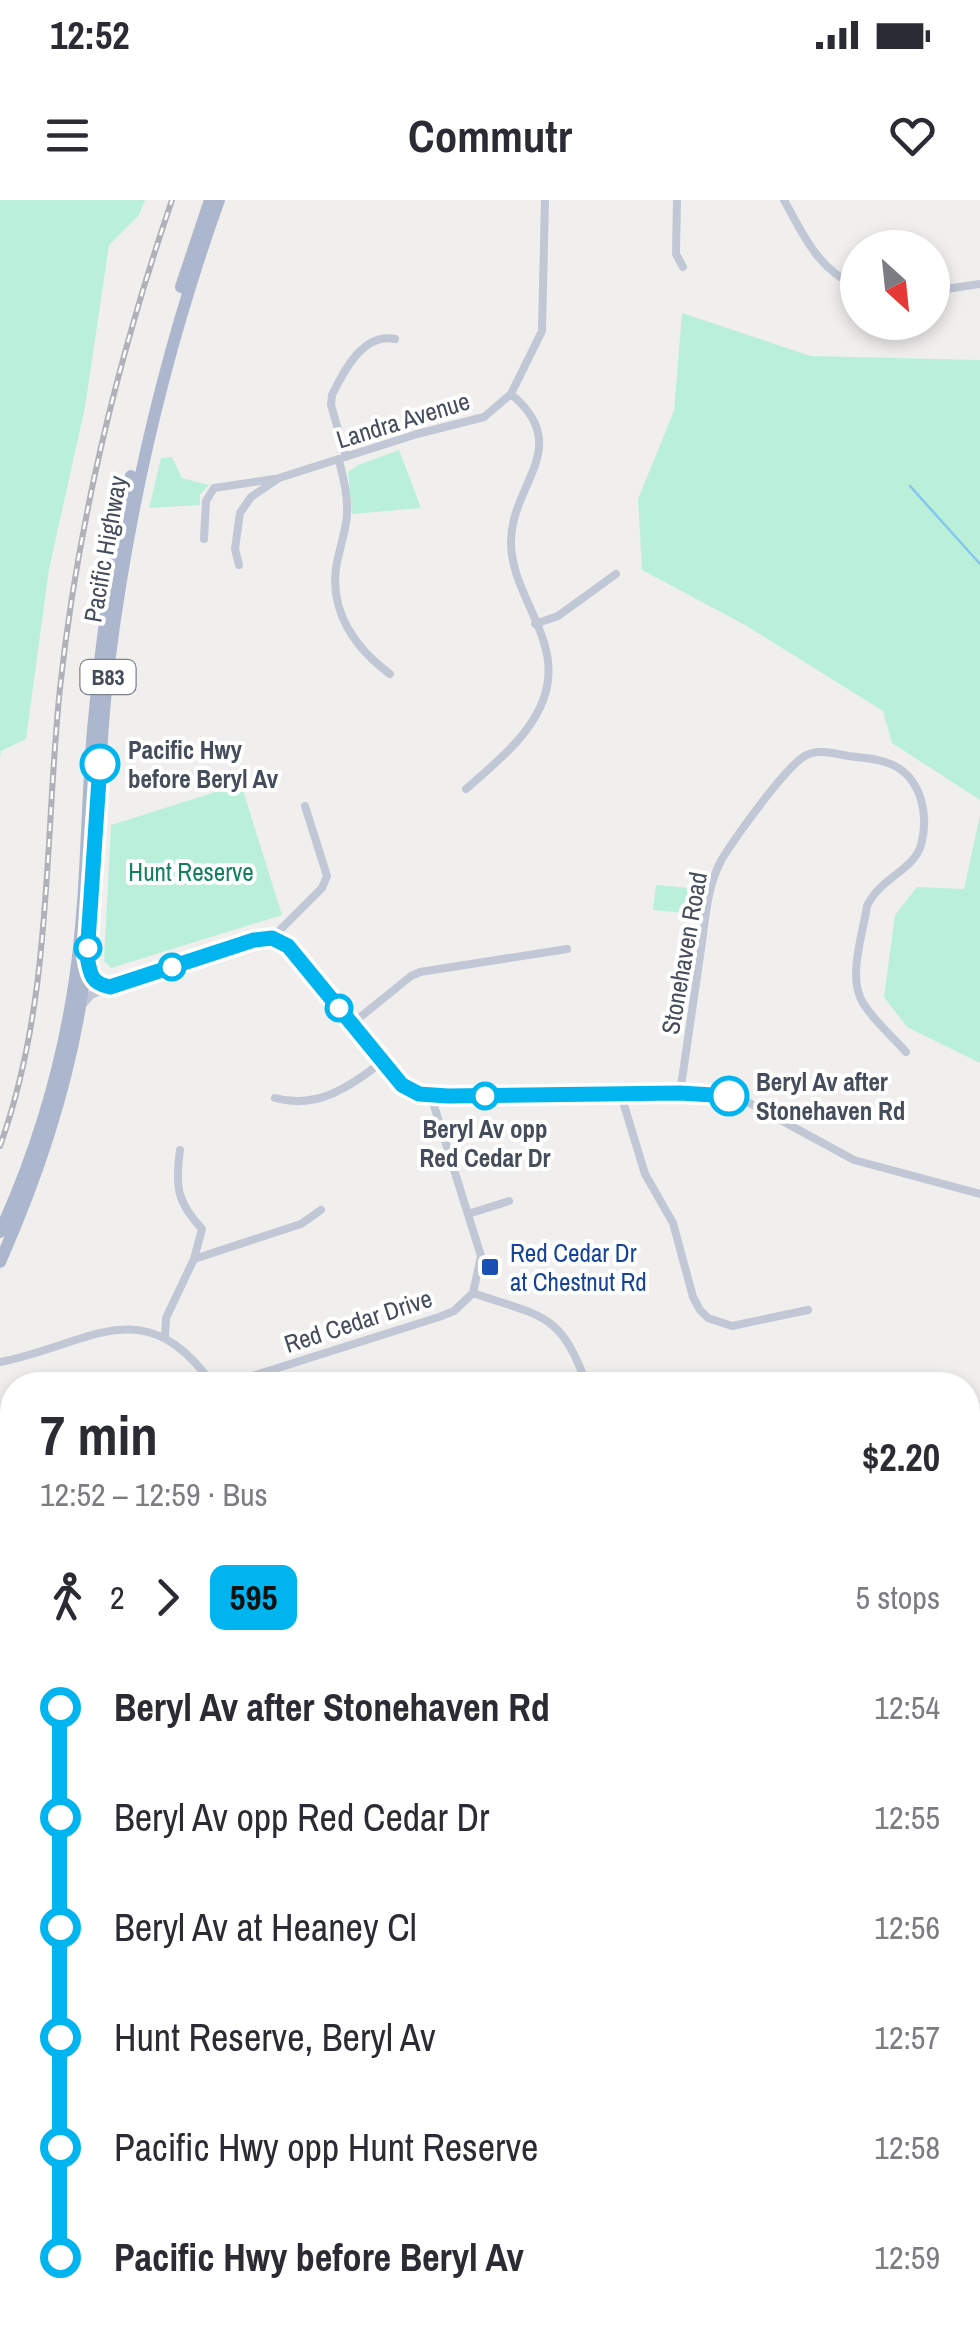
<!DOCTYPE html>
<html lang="en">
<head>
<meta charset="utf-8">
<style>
	body { margin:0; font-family:"Archivo Narrow",sans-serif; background:#f2f2f3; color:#2b2b33; height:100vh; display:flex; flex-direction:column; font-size:38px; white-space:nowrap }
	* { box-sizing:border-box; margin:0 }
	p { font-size:32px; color:#7c7c81 }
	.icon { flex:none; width:55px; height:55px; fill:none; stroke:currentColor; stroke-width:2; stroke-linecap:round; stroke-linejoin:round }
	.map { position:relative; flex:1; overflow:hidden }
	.panel { position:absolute; left:0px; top:1172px; width:980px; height:962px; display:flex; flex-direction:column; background:#fff; border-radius:40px 40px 0 0; box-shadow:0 5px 15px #0003 }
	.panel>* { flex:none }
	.badge { padding:0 20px; border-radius:15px; font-size:35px; line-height:65px }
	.needle { width:65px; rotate:153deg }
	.controls { position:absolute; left:840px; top:30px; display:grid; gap:20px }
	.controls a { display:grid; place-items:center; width:110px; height:110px; border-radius:50%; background:#fff; box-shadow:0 5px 15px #0003; font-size:50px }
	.map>.badge { position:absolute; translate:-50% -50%; box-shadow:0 0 0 5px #fff }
	.legs { display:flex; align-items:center; gap:15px; height:110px; padding:0 40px; font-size:32px }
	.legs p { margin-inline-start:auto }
	.summary { display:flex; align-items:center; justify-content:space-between; height:170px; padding:0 40px }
	h1 { font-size:55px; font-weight:700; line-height:75px }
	ul { padding:0 40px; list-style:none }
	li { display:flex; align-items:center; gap:35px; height:110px; font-size:38px }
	li i { display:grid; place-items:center; width:15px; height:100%; margin:0 12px; background:currentColor }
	li i::after { content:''; width:25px; height:25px; margin:-12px; border:8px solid; border-radius:50%; background:#fff }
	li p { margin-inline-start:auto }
	li:first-child i { background:linear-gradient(#0000 50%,currentColor 0) }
	li:last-child i { background:linear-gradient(currentColor 50%,#0000 0) }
	.status { display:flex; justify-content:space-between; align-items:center; height:70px; padding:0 50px; background:#fff; direction:ltr }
	.status svg { height:28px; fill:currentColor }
	header { display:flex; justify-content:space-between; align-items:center; height:130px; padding:0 40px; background:#fff; font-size:45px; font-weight:700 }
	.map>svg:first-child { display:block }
	.green { fill:#baf0d9 }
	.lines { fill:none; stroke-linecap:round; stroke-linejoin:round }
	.stream { stroke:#86c6ef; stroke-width:2.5 }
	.minor { stroke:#c1c7d4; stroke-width:8 }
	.primary { stroke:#acb7ce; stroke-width:12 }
	.rail-casing { stroke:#b0b1b9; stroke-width:6 }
	.rail { stroke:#fff; stroke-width:2.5; stroke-dasharray:8; stroke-linecap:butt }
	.line-1-casing { stroke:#fff; stroke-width:22 }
	.line-1 { stroke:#00b5ef; stroke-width:15 }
	.stop-1-dot { fill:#fff; stroke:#00b5ef; stroke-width:5 }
	.transit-dot { fill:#1a4fb4; stroke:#fff; stroke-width:4 }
	.labels { text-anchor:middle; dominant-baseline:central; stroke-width:8; stroke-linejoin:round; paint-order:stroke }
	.shield { fill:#fff; stroke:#7d828d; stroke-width:2.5 }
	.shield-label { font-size:22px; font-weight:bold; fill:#454d5c }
	.street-label { font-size:25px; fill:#454d5c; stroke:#fff }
	.stop-label { font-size:25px; font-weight:bold; fill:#454d5c; stroke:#fff; text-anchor:start }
	.park-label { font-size:25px; fill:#14805d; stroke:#fff }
	.transit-label { font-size:25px; fill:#164399; stroke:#fff; text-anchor:start }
</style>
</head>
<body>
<div class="status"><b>12:52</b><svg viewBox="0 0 49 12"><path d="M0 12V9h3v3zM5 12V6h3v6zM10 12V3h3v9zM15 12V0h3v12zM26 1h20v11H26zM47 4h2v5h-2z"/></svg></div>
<header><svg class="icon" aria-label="menu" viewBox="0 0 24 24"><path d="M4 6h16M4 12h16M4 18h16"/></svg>Commutr<svg class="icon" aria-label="heart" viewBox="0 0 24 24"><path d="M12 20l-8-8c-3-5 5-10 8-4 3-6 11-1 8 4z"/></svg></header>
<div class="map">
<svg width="980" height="2134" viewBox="0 0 980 2134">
	<rect width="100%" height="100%" fill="#f1eeee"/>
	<path class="green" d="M0,0H145L139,15L109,45L85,207L49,369L26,539L1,551L0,558Z
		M682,113L811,156L980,160V600L892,543L883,511L745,425L642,370L638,299L674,211Z
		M399,250L421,308L352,314L348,272L358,265Z
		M172,257L182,278L209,285L200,295V305L149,308L161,258Z
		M241,584L282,715L111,768L104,761L111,625Z
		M980,615V863L907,827L884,797L895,715L917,687L964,689Z
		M656,685L701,689L695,714L653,710Z
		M968,1430L980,1440V1687L968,1684Z
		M0,1675L12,1683V2122H528L535,2134H0Z
		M968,2001L980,2010V2134H738L746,2123L968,2122Z"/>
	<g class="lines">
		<path class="stream" d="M910,286L980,364
			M968,1494L980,1501"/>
		<path class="minor" d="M677,0L676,54L683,67
			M784,0C804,36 818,70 858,87
			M932,91L980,84
			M346,257L331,205L332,195C344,170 364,132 395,139
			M339,260C343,277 348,295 347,314C346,332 339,349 336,368C330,413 356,449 390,474
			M204,339L206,301L214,288L274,279
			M239,365L235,349L240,313L251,297L279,278L417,234L484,217L511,194L542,131L545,0
			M535,424L558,416L616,374
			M466,589C498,561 543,526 548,480C554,431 510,390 511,341C512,282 574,247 511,194
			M272,738L322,688L327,676L305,606
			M89,770L93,781L110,787
			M84,803L91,795L110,787L254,740L272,738L288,747L402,885L419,894L448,896L680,893L742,899L854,960L980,994
			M353,823L411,776L420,772L567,749
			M680,893C687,847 693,802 700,756C705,725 706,687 722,659C737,635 782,572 803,557C816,548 833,553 848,556C862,558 879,558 893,565C922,579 929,616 921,645C914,670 880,678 867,706C863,734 847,778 863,803C874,821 892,836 906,852
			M621,895L645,974L673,1023L693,1097L700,1110L708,1118L732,1126L808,1110
			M275,898C318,910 350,886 382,862
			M180,950C175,987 177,1002 202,1029L194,1059
			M468,1014L509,1001
			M473,1093C542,1117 560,1111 587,1185
			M165,1137L166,1118L194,1059L301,1024L321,1010
			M0,1162C89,1145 144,1087 213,1185
			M224,1185L439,1117L454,1111L473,1093L481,1056L431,896
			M968,1243L980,1280
			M0,1316L12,1312
			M0,1392L12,1405
			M968,1446L980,1455
			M0,1610L12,1625
			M968,1734H980
			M968,1850L980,1858
			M538,2122L547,2134
			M714,2134L720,2122"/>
		<path class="primary" d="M181,87L210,0
			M0,1032C37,951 62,868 75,779C87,697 86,613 93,530C100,445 113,359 131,276
			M0,1062C39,974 69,883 83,788C100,680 95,571 109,463C129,305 165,151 219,0"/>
		<defs>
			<path id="rail" d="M0,946C53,799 44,641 60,488C78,321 118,158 172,0"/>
		</defs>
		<use href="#rail" class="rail-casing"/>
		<use href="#rail" class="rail"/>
	</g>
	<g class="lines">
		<defs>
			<path id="line-1" d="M100,564L87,756C90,774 91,783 110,787L254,740L272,738L288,746L402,885L419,894L448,896L680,893L729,896"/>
		</defs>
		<use href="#line-1" class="line-1-casing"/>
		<use href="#line-1" class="line-1"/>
	</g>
	<g class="stop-1-dot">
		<circle cx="100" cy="564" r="18"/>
		<circle cx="88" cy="748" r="12"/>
		<circle cx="172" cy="767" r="12"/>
		<circle cx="339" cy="808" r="12"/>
		<circle cx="485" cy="896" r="12"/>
		<circle cx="729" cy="896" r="18"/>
	</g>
	<rect class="transit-dot" x="480" y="1057" width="20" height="20" rx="5"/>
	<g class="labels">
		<rect class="shield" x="80.5" y="460" width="55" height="34" rx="8"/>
		<g class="shield-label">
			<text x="108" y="477">B83</text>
		</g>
		<g class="street-label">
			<text transform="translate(403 220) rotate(-17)">Landra Avenue</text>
			<text transform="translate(105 349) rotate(-80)">Pacific Highway</text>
			<text transform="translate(684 753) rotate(-80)">Stonehaven Road</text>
			<text transform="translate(358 1121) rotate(-18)">Red Cedar Drive</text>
		</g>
		<g class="stop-label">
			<text x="128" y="550">Pacific Hwy<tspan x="128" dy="29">before Beryl Av</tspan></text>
			<text x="756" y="882">Beryl Av after<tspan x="756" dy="29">Stonehaven Rd</tspan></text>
			<text x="485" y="929" text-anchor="middle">Beryl Av opp<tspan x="485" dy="29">Red Cedar Dr</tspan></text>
		</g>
		<g class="park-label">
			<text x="191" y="672">Hunt Reserve</text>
		</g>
		<g class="transit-label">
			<text x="510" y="1053">Red Cedar Dr<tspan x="510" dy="29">at Chestnut Rd</tspan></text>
		</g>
	</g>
</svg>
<div class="controls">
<a><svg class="needle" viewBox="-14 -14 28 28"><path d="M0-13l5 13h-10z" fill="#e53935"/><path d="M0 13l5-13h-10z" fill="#7c7c81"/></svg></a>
</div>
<section class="panel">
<div class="summary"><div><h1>7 min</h1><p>12:52 – 12:59 · Bus</p></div><b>$2.20</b></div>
<div class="legs"><svg class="icon" aria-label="walk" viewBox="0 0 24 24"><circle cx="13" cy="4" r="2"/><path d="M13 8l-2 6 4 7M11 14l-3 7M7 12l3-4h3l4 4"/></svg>2<svg class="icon" aria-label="forward" viewBox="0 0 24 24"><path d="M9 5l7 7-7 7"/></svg><b class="badge" style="background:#00b5ef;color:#111">595</b><p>5 stops</p></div>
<ul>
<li><i style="color:#00b5ef"></i><b>Beryl Av after Stonehaven Rd</b><p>12:54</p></li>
<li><i style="color:#00b5ef"></i><span>Beryl Av opp Red Cedar Dr</span><p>12:55</p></li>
<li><i style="color:#00b5ef"></i><span>Beryl Av at Heaney Cl</span><p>12:56</p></li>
<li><i style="color:#00b5ef"></i><span>Hunt Reserve, Beryl Av</span><p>12:57</p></li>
<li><i style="color:#00b5ef"></i><span>Pacific Hwy opp Hunt Reserve</span><p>12:58</p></li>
<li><i style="color:#00b5ef"></i><b>Pacific Hwy before Beryl Av</b><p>12:59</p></li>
</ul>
</section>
</div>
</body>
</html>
